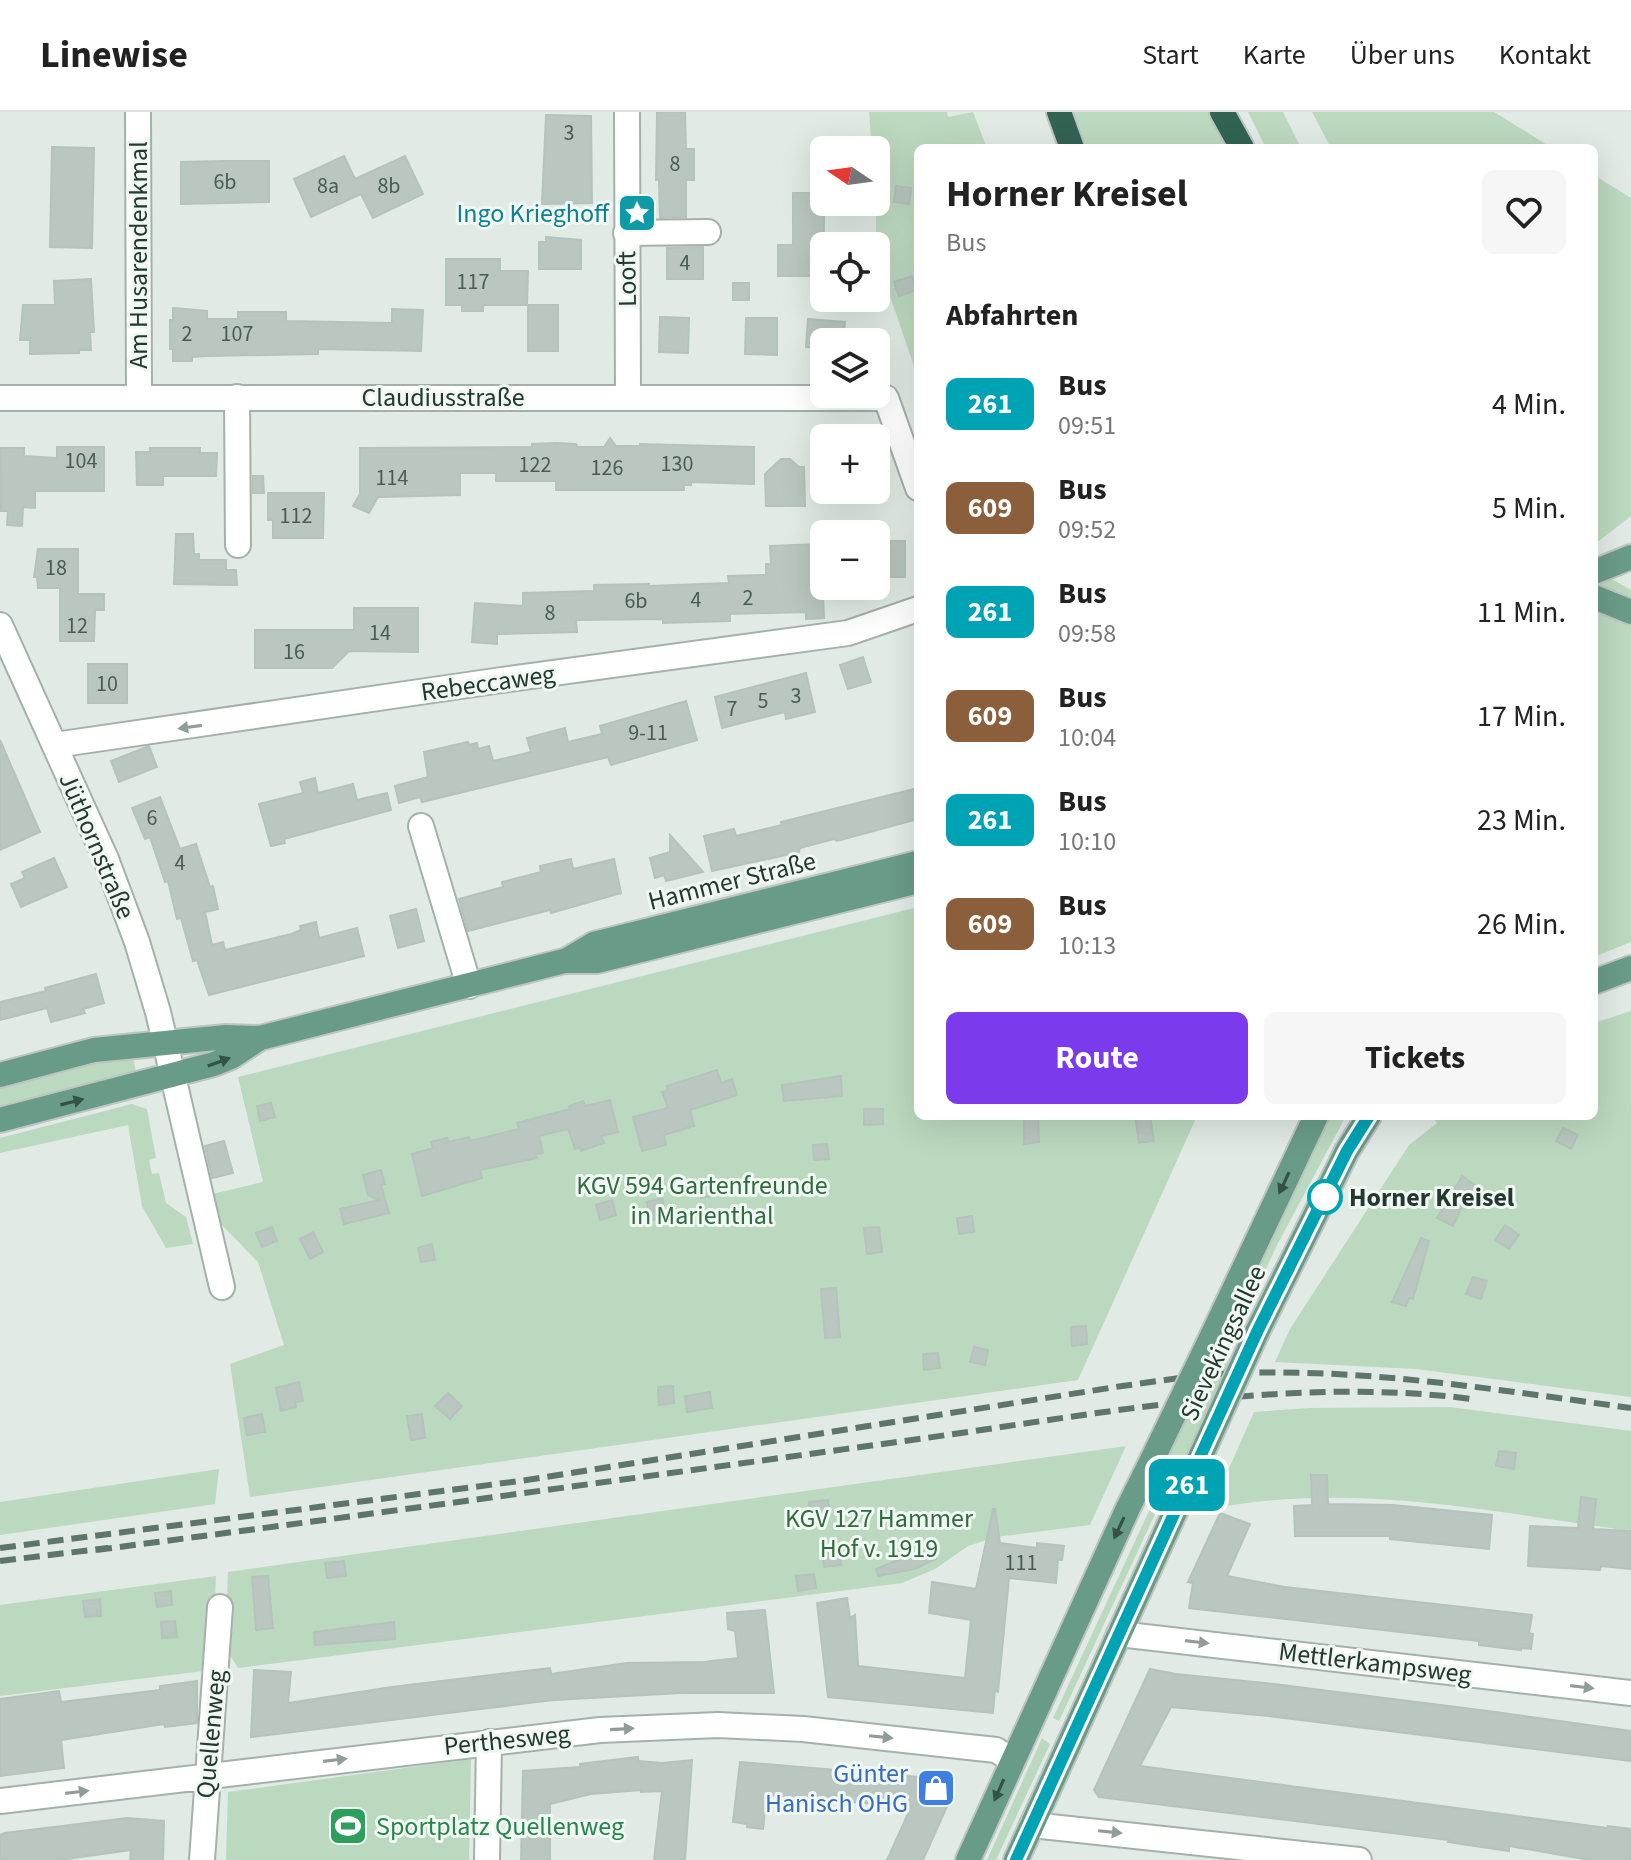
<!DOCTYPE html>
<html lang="de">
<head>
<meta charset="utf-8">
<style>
	body { margin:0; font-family:"Source Sans 3",sans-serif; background:#f6f6f6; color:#222; height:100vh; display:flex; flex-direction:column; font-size:30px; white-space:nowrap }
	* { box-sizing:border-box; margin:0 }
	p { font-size:26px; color:#767676 }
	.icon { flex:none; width:44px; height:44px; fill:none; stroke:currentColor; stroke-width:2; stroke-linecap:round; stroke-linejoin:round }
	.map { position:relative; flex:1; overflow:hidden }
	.panel { position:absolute; left:914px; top:32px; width:684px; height:976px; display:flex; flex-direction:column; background:#fff; border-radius:12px; box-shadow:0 8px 32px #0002 }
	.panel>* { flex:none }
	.badge { padding:0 16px; border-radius:12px; font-size:28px; line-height:52px }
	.needle { width:52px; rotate:283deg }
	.fabs { position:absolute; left:810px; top:24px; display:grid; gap:16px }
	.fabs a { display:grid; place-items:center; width:80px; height:80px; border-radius:12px; background:#fff; box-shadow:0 8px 32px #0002; font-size:40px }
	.map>.badge { position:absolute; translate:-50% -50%; box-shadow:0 0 0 4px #fff }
	h2 { padding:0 32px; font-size:30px; line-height:72px }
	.round { display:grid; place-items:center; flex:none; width:84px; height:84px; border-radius:12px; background:#f6f6f6 }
	.overview { display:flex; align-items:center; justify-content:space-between; height:136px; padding:0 32px }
	h1 { font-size:38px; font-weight:700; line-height:60px }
	.action { display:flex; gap:16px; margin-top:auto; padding:16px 32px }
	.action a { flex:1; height:92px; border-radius:12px; background:#7c3aed; color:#fff; font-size:32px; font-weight:700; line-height:92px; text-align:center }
	.action a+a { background:#f6f6f6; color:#222 }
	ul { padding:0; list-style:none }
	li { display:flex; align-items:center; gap:24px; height:104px; padding:0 32px }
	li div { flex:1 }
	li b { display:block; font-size:30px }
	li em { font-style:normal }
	li .badge { min-width:88px; font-weight:700; text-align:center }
	header { display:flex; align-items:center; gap:48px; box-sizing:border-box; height:112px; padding:0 40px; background:#fff; border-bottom:2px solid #e0e0e0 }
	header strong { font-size:38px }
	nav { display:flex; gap:44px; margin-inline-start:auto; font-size:28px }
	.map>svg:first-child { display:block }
	.green { fill:#bbd9bf }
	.building { fill:#b9c7c0; stroke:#b4c3bb; stroke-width:2 }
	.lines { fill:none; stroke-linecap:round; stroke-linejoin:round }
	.minor-casing { stroke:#a4b1ab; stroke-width:28 }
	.major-casing { stroke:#bdc4c1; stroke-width:28 }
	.highway-casing { stroke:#bdc4c1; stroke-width:28 }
	.minor { stroke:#fff; stroke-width:24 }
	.major { stroke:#699c88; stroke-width:24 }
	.highway { stroke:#316352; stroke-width:24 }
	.rail { stroke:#5d756b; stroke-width:6; stroke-dasharray:16 8; stroke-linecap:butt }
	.major-bridge-casing { stroke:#bdc4c1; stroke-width:28; stroke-linecap:butt }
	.major-bridge { stroke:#699c88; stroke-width:24 }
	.oneway { fill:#919c98 }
	.oneway2 { fill:#345246 }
	.line-casing { stroke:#fff; stroke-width:18 }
	.line { stroke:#00a3b4; stroke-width:12 }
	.stop-dot { fill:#fff; stroke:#00a3b4; stroke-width:4 }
	.labels { text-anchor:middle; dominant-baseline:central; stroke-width:6; stroke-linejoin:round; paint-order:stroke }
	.number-label { font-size:22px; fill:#485c54 }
	.culture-label { font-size:26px; fill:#0d838f; stroke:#f1f7f3; text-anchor:end }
	.street-label { font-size:26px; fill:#233930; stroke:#f1f7f3 }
	.park-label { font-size:26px; fill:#306c40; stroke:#f1f7f3 }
	.stop-label { font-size:26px; font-weight:bold; fill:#233930; stroke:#f1f7f3; text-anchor:start }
	.shop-label { font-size:26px; fill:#366cbe; stroke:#f1f7f3; text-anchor:end }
	.leisure-label { font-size:26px; fill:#27864d; stroke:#f1f7f3; text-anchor:start }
</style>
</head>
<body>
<header>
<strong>Linewise</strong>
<nav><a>Start</a><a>Karte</a><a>Über uns</a><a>Kontakt</a></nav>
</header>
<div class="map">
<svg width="1631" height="1748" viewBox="0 0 1631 1748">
	<rect width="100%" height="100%" fill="#e1eae5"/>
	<path class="green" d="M869,0H947L948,5L973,0L987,36H918V266L876,143V38H872Z
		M1072,0H1210L1230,36H1084Z
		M1248,0H1283L1301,36H1266Z
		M1312,0H1494L1552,36H1331Z
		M1594,63L1631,86V404L1595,432L1594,445Z
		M1608,465L1631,478V487L1601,473L1602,466Z
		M1594,497L1631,512V830L1594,845Z
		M918,795V1004H1197L1078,1268L250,1385L230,1252L284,1233L258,1150L221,1112L212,1082L263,1070L238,965Z
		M1631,899V1285L1416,1257L1275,1250L1290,1217L1409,1033L1437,1011L1431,1004H1594V911Z
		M99,945H133L136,960L0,994V970Z
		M132,992L147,997L156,1046L149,1048L152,1062L159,1061L166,1091L186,1105L193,1132L166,1136L142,1094L128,1013L0,1041V1026Z
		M1328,1004H1346L1277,1133L1225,1246L1232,1254L1184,1356L1175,1359L1059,1609L1053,1606L1169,1356L1164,1348Z
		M1450,1295L1631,1319V1419C1493,1400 1350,1369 1211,1397L1254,1300L1310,1296Z
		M1126,1334L1090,1413L996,1425L968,1434L935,1457L902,1471L238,1556L225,1535L228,1460Z
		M219,1357L215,1392L0,1423V1390Z
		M216,1464L212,1558L0,1584V1493Z
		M1042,1626L1050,1632L996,1748H987Z
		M471,1647L469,1748H226L228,1680Z"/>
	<path class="building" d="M657,0H685L686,37H694V68H686V105L660,106L659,68H656Z
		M546,3L591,4L592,91L542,92Z
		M52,35L94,36L92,136L50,135Z
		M344,44L355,67L405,44L423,82L373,106L361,82L311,105L294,67Z
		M224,49H269V90L181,92V50Z
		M896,74L911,76L909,92L894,90Z
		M793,81H824V164H778V133H793Z
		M546,125L581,128V157H539V130H546Z
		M703,135V167H667V136Z
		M446,147H500V159H528L527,193H483V199H462V193H446Z
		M912,164L917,178L899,184L894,170Z
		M91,167L94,220H90L91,238H79V241L30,242V228H20L23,193H55L54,169Z
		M733,171H749V188H733Z
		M528,193H558V239H528Z
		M173,196L207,199V207H238V200H286V209L392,211V197L423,198L421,239L318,237V242L207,244L192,245V249H173V237H170V208H173Z
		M660,205L689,206L688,241L659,240Z
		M746,206H777V243L745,242Z
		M808,207L845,210L843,230H824V237L806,235Z
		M610,326L616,334H640V332L754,335V372L691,370V373H684V378H556V369H496V361H460V383L378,385L369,401L353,394L360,382V336L532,335V332L555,331L576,332L578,335H604Z
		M57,335H104V379H35V396L23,395L22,414L7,413L8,399H1L0,336H24V344L57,346Z
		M150,336H200V341H217L216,364H163V373H137L136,340H150Z
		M781,347H790L799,355H804L805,394H766L765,362Z
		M253,364H263L264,381H253Z
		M268,381H324L323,426H273V408H268Z
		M176,422H193L194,442H199V448H226V458H236L237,473L174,472Z
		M876,429H905V465H876Z
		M821,432L824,506L806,507V500L730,502V509L663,511V507L576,508L577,520L497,522V532L472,530L475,491L523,494V481L594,479V473L649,472V474L729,471L728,464L766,463V452H771L770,434Z
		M38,437H78V482H104V498H95L94,529H60V476H38L37,465H34Z
		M354,496H418V540L349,539L332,556H255V518H354Z
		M863,545L871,570L848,577L840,553Z
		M88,552H127V591H88Z
		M806,561L815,600L786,607L785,600L722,616L715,585Z
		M686,589L697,628L611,653L608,645L422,690L420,685L399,691L395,674L428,665L424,640L468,630L469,633L477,631L478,637L489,634L493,649L531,640L527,626L565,616L568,630L602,622L600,614Z
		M0,628L40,720L0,738Z
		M149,634L157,655L119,670L111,649Z
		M315,666L318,681L353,672L357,688L387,681L391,698L284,727L285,731L271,734L259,692L303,681L300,670Z
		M918,676V707L837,729L834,727L800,736L799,740L777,745L712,759L704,724L734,717L736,724L782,713L781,710Z
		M160,685L180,737L196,732L210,775L213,774L218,797L205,800L212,833L223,830L225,838L291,822L301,818L300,814L316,810L319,826L357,816L364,844L209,883L197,848L193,849L181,806L177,807L168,769L165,770L150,725L145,727L132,696Z
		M670,723L703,760L666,769L664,763L655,766L650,746L670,740Z
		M54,746L67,775L21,795L11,772L25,766L22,760Z
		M571,747L573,757L614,747L621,781L551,801L550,798L468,819L459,787L503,775L502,770L541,760L540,754Z
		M416,797L424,829L398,836L390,804Z
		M96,862L104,891L83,897L85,901L51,910L47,896L0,908V890L46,879L45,876Z
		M717,958L721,971L732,967L737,983L690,998L694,1014L664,1023L666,1033L642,1039L633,1005L668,996L662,980L668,978L667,974Z
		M841,964L842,984L784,989L782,973Z
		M610,988L618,1020L601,1024L604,1031L581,1039L580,1035L575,1037L568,1017L539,1024L543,1041L536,1042L537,1046L480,1058L482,1066L422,1084L412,1042L433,1036L431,1030L447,1026L449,1030L469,1025L470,1029L519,1017L517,1011L570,997L569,994L583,989L585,994Z
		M271,991L275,1005L260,1009L257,994Z
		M864,997H883V1012L864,1013Z
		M1024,1004H1038L1039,1030L1024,1032Z
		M1135,1004H1150L1154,1029L1139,1031Z
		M1563,1016L1578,1023L1571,1037L1556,1029Z
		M224,1029L233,1061L212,1066L205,1034Z
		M827,1032L829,1047L814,1048L813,1033Z
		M381,1058L385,1072L381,1073L389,1101L344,1112L340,1097L379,1088L368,1083L363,1063Z
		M1462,1064L1485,1080L1475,1093L1466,1087L1453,1114L1437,1106Z
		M713,1066L716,1083L701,1086L698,1068Z
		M662,1086L666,1105L651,1108L647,1090Z
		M612,1088L616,1103L600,1108L596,1093Z
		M972,1104L974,1120L959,1122L957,1106Z
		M1505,1113L1519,1123L1509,1137L1495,1128Z
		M272,1115L277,1129L262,1135L256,1121Z
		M879,1115L882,1140L867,1142L864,1116Z
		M313,1120L323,1140L310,1147L300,1127Z
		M1421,1126L1429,1129L1413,1187L1409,1186L1406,1194L1392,1190Z
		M432,1132L435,1148L421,1150L418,1136Z
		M1473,1165L1487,1169L1481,1187L1466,1182Z
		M836,1176L840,1225L825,1226L821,1177Z
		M1086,1214L1087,1232L1072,1234L1071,1215Z
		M974,1235L988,1238L985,1253L970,1250Z
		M938,1241L940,1256L924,1258L923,1242Z
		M299,1270L303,1289L295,1290L296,1295L281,1299L276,1276Z
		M673,1274L674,1291L659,1293L658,1275Z
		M710,1280L712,1296L687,1300L685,1284Z
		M448,1281L462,1294L450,1307L435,1294Z
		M262,1302L265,1320L247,1323L244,1306Z
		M422,1302L425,1326L411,1328L407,1304Z
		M1499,1339L1516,1341L1514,1357L1496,1354Z
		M1311,1363H1327L1328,1392L1393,1393L1492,1403L1489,1437L1390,1427V1424H1295L1294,1394L1312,1393Z
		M1581,1385L1596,1387L1593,1417L1631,1419V1457L1601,1454L1600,1458L1528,1454L1530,1414L1578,1416Z
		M828,1388L830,1402L810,1405L809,1390Z
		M993,1397H995L1000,1431L1037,1436V1431L1064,1434L1062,1448H1058L1056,1471L1009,1466L998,1580L995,1578L993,1601L828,1585L817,1491L847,1486L850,1506L855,1503L858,1554L965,1566L971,1508L929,1501L932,1470L976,1477Z
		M1220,1401L1250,1412L1227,1464L1285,1475L1532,1503L1529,1521L1533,1522L1531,1537L1521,1536V1538L1479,1533V1529L1189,1496L1193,1471L1188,1470Z
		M931,1434L936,1447L914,1457L878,1464L876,1457Z
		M839,1435L841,1453L824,1455L822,1436Z
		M344,1449L346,1464L327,1466L325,1451Z
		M814,1462L816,1476L798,1479L796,1464Z
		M268,1464L273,1516L256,1518L252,1465Z
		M171,1479L172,1493L157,1495L155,1481Z
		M100,1487L101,1504L85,1505L83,1489Z
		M765,1498L774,1581H682L554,1588L251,1625L254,1558L291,1560L288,1591L392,1575L550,1556L551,1562L627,1551L704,1550L738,1546L735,1519L728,1517L727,1501Z
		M175,1509L177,1525L162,1526L161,1510Z
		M394,1510L395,1527L315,1533L314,1520Z
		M1150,1557L1176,1562L1274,1572L1488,1599L1631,1619V1649L1269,1604L1171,1595L1140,1654L1607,1716L1608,1714L1631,1717V1748H1590L1509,1734V1739L1448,1730L1449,1728L1099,1685L1094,1678Z
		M197,1569V1611L165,1615L164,1612L61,1628L64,1656L0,1664V1587L59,1579L61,1590L160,1578V1574Z
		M638,1645V1649L662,1651L692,1648L685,1748H654L662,1679L641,1680V1678L591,1682L550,1692V1748H521L523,1659L580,1655V1652Z
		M740,1650L942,1667L934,1685L949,1690L923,1748H887L911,1695L767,1683L763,1717L747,1715V1712L733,1710Z
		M127,1706L164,1709L163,1748H130L131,1738L59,1748H0V1723L5,1721Z"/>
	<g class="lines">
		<defs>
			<path id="minor" d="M138,0L139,286
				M627,0L628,286
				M626,121L708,120
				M237,285L238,433
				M0,286H886L918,376
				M0,513L106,747L137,830L158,900L222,1175
				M55,633L495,569L848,521L918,497
				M421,714L469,874
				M1119,1522L1631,1581
				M0,1689L600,1618L718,1613L803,1617L996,1638L1013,1649
				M1032,1713L1359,1748
				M202,1748L220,1495
				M487,1748L489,1630"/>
			<path id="major" d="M1594,460L1631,445
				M1594,485L1631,500
				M567,848L594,832L918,751
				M1594,870L1631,856
				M0,963L94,938L226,925L260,926L564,849H597L918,769
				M0,1008L214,952L231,945L260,926
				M1257,1220L1347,1039L1369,1004
				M1212,1224L1316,1004
				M968,1748L1128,1396L1153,1346
				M1016,1748L1202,1341"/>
			<path id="highway" d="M1059,0L1072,36
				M1222,0L1242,36"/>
		</defs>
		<use href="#minor" class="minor-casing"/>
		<use href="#major" class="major-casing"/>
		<use href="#highway" class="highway-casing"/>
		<use href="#minor" class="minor"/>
		<use href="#major" class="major"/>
		<use href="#highway" class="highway"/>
		<path class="rail" d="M0,1436L520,1369L1122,1274C1154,1270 1187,1264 1219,1262C1353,1254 1498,1278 1631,1296
			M96,1438C366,1403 635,1366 904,1329C1090,1304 1285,1263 1472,1287
			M0,1449L108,1436"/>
		<defs>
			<path id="major-bridge" d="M1202,1341L1257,1220
				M1153,1346L1212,1224"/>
		</defs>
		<use href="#major-bridge" class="major-bridge-casing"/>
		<use href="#major-bridge" class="major-bridge"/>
	</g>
	<defs><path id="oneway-solid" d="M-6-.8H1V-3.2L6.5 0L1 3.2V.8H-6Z" transform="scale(2)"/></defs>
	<g class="oneway">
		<use href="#oneway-solid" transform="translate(190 615) rotate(172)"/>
		<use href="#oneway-solid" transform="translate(1197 1530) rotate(7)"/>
		<use href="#oneway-solid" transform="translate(1582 1575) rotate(7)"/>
		<use href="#oneway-solid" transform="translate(622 1617) rotate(-3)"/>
		<use href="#oneway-solid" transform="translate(881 1625) rotate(6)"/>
		<use href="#oneway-solid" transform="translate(335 1648) rotate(-7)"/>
		<use href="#oneway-solid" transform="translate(77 1680) rotate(-7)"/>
		<use href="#oneway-solid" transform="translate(1110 1720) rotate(6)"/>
	</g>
	<g class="oneway2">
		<use href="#oneway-solid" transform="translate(219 950) rotate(-20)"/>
		<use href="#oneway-solid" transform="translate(72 990) rotate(-14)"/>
		<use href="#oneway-solid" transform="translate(1284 1071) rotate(115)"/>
		<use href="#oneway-solid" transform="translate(1119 1416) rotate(115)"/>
		<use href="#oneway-solid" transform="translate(999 1678) rotate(114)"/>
	</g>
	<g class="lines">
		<defs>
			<path id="line" d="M1016,1748L1257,1220L1347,1039L1369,1004"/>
		</defs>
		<use href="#line" class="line-casing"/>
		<use href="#line" class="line"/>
	</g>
	<defs>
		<symbol id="sight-square" viewBox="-11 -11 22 22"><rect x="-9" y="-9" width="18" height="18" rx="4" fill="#0f9aa8" stroke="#f1f7f3"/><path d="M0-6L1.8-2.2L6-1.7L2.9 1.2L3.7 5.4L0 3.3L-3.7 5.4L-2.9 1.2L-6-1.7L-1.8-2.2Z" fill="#fff"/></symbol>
		<symbol id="shop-square" viewBox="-11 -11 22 22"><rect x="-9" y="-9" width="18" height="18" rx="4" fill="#3f7fe0" stroke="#f1f7f3"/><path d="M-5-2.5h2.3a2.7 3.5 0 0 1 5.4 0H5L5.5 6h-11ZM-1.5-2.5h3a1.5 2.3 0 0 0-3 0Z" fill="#fff"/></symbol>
		<symbol id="stadium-square" viewBox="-11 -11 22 22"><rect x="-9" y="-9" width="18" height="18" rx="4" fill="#2e9e5b" stroke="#f1f7f3"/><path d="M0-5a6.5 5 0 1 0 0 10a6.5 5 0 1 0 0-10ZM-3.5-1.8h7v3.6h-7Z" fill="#fff"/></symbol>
	</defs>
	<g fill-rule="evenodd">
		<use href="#sight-square" x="615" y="79" width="44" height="44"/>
		<use href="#shop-square" x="914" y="1654" width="44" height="44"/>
		<use href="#stadium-square" x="326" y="1692" width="44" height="44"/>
	</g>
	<circle class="stop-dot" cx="1325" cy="1085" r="16"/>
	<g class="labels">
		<g class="number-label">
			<text x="569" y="21">3</text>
			<text x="675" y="52">8</text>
			<text x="225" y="70">6b</text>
			<text x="328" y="74">8a</text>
			<text x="389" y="74">8b</text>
			<text x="685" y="151">4</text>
			<text x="473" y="170">117</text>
			<text x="187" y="222">2</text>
			<text x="237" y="222">107</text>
			<text x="81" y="349">104</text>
			<text x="677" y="352">130</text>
			<text x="535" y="353">122</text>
			<text x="607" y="356">126</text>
			<text x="392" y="366">114</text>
			<text x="296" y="404">112</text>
			<text x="56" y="456">18</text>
			<text x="748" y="486">2</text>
			<text x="696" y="488">4</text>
			<text x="636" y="489">6b</text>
			<text x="550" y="501">8</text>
			<text x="77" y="514">12</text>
			<text x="380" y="521">14</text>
			<text x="294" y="540">16</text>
			<text x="107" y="572">10</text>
			<text x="796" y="584">3</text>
			<text x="763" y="589">5</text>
			<text x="732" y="597">7</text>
			<text x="648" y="621">9-11</text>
			<text x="152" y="706">6</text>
			<text x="180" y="751">4</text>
			<text x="1021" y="1451">111</text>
		</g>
		<g class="culture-label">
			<text x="609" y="101">Ingo Krieghoff</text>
		</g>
		<g class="street-label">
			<text transform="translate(138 143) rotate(-90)">Am Husarendenkmal</text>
			<text transform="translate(627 167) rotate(-91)">Looft</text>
			<text x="443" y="285">Claudiusstraße</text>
			<text transform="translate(488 571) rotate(-8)">Rebeccaweg</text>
			<text transform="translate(97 734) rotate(67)">Jüthornstraße</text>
			<text transform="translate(732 769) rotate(-14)">Hammer Straße</text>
			<text transform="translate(1223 1231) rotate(-65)">Sievekingsallee</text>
			<text transform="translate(1375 1551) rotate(7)">Mettlerkampsweg</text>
			<text transform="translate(211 1622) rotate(-85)">Quellenweg</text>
			<text transform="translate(507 1628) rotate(-6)">Perthesweg</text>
		</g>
		<g class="park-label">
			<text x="702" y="1073">KGV 594 Gartenfreunde<tspan x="702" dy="30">in Marienthal</tspan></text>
			<text x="879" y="1406">KGV 127 Hammer<tspan x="879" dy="30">Hof v. 1919</tspan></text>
		</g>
		<g class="stop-label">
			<text x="1349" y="1085">Horner Kreisel</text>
		</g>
		<g class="shop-label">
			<text x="908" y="1661">Günter<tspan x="908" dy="30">Hanisch OHG</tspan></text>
		</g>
		<g class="leisure-label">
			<text x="376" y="1714">Sportplatz Quellenweg</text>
		</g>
	</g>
</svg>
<div class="fabs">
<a><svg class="needle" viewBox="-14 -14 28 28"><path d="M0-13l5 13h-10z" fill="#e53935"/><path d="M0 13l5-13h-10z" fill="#767676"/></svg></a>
<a><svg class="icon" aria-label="locate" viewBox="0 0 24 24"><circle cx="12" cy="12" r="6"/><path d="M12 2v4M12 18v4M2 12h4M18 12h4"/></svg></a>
<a><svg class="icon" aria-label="layers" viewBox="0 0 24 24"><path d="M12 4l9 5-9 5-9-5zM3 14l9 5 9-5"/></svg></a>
<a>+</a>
<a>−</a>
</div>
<b class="badge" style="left:1187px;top:1373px;background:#00a3b4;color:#fff">261</b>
<section class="panel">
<div class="overview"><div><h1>Horner Kreisel</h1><p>Bus</p></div><a class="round"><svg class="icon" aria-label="heart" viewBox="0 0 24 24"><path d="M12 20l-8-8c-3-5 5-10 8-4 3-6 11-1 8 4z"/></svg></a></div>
<h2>Abfahrten</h2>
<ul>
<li><span class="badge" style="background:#00a3b4;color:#fff">261</span><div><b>Bus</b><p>09:51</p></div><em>4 Min.</em></li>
<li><span class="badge" style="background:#8b5e3c;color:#fff">609</span><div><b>Bus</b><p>09:52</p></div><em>5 Min.</em></li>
<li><span class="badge" style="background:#00a3b4;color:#fff">261</span><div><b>Bus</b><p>09:58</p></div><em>11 Min.</em></li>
<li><span class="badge" style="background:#8b5e3c;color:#fff">609</span><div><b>Bus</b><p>10:04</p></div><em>17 Min.</em></li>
<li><span class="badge" style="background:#00a3b4;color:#fff">261</span><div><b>Bus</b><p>10:10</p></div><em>23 Min.</em></li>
<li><span class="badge" style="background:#8b5e3c;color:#fff">609</span><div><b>Bus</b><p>10:13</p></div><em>26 Min.</em></li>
</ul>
<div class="action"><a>Route</a><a>Tickets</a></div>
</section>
</div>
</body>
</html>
